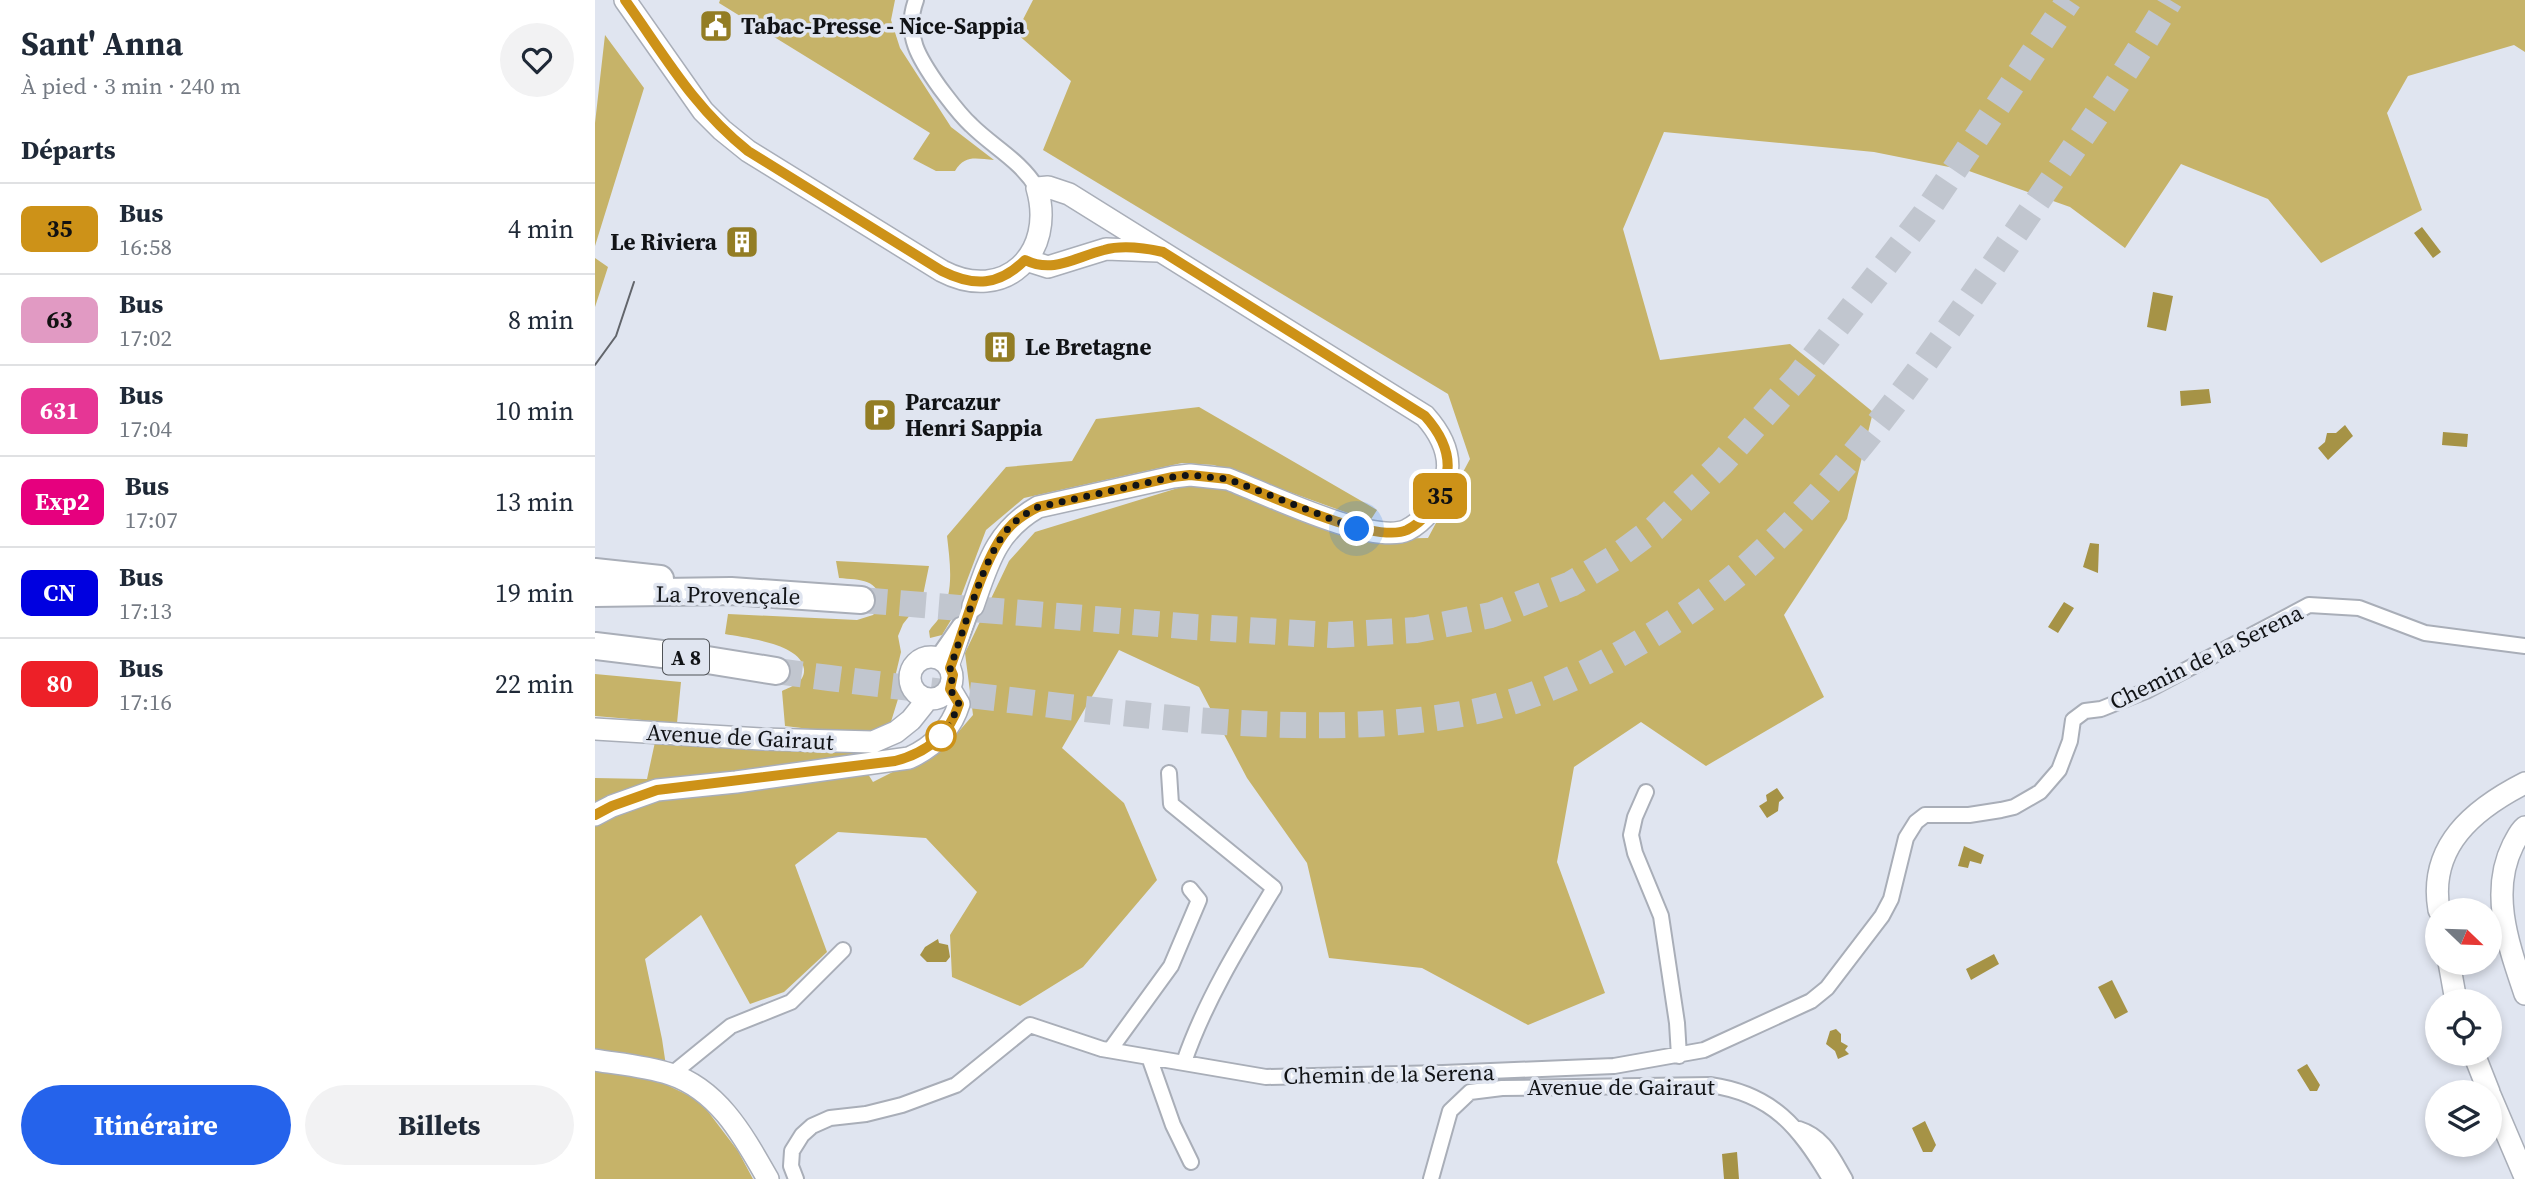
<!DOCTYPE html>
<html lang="fr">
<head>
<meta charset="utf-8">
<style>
	body { margin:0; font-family:"Source Serif 4",serif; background:#f2f2f3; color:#1f2937; height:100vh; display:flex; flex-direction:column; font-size:26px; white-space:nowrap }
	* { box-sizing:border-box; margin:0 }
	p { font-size:23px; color:#747a83 }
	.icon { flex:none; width:38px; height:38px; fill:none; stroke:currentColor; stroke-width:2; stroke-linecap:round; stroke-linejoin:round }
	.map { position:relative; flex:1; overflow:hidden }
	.side { display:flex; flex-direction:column; background:#fff; width:595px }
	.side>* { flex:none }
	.badge { padding:0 14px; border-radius:10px; font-size:24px; line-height:46px }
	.needle { width:46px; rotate:113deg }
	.tools { position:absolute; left:1830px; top:898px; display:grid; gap:14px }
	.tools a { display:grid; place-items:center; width:77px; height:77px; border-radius:50%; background:#fff; box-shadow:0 4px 10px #0003; font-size:35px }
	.you { position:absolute; width:35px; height:35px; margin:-18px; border:5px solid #fff; border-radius:50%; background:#1a73e8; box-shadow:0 0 0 10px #1a73e833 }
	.map>.badge { position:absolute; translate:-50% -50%; box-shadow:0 0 0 4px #fff }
	h2 { padding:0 21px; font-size:26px; line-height:63px }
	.round { display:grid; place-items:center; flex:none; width:74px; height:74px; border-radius:37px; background:#f2f2f3 }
	.head { display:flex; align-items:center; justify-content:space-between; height:119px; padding:0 21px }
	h1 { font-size:33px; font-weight:700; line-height:52px }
	.button { display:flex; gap:14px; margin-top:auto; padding:14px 21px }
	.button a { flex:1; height:80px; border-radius:42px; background:#2563eb; color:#fff; font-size:28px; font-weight:700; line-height:80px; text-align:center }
	.button a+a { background:#f2f2f3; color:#1f2937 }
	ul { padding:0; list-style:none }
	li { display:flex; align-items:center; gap:21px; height:91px; padding:0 21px; border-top:2px solid #e0e1e3 }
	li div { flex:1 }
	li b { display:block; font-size:26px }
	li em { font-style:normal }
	li .badge { min-width:77px; font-weight:700; text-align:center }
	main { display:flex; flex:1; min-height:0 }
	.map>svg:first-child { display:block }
	.green { fill:#c6b369 }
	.water { fill:#a69346 }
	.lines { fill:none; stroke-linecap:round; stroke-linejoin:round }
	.highway-tunnel { stroke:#c1c6cf; stroke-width:26; stroke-dasharray:26 13; stroke-linecap:butt }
	.street-casing { stroke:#a9aeb8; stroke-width:18 }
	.secondary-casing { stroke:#a9aeb8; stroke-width:24 }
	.highway-casing { stroke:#a9aeb8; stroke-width:30 }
	.street { stroke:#fff; stroke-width:14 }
	.secondary { stroke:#fff; stroke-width:21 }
	.highway { stroke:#fff; stroke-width:26 }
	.tram { stroke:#62656b; stroke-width:2 }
	.line-casing { stroke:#fff; stroke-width:16 }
	.line { stroke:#cd9218; stroke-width:10 }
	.walk { stroke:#111316; stroke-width:7; stroke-dasharray:0 12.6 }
	.stop-dot { fill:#fff; stroke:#cd9218; stroke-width:3.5 }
	.labels { text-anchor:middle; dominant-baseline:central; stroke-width:7; stroke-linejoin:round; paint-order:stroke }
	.shield { fill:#e0e5f0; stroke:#4f5257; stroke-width:2 }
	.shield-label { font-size:21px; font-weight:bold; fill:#111316 }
	.poi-label { font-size:23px; font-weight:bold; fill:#111316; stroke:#e0e5f0; text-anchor:start }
	.street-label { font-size:23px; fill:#111316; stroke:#e0e5f0 }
</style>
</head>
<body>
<main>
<section class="side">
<div class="head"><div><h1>Sant' Anna</h1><p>À pied · 3 min · 240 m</p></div><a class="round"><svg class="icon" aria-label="heart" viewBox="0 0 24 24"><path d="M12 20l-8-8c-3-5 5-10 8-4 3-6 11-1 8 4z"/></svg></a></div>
<h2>Départs</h2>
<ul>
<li><span class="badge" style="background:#cd9218;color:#111">35</span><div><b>Bus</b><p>16:58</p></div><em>4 min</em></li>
<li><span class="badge" style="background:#e19ac3;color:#111">63</span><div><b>Bus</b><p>17:02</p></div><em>8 min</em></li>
<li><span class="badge" style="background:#e63695;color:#fff">631</span><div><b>Bus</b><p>17:04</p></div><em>10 min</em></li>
<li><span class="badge" style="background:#e6007e;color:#fff">Exp2</span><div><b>Bus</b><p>17:07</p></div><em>13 min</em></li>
<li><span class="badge" style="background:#0000e0;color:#fff">CN</span><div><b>Bus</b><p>17:13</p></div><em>19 min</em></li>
<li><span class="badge" style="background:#ed2028;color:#fff">80</span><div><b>Bus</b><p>17:16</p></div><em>22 min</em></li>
</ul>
<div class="button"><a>Itinéraire</a><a>Billets</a></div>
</section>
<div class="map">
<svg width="1930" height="1179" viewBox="0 0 1930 1179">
	<rect width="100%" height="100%" fill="#e0e5f0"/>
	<path class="green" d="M125,0H300L296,20L305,48L356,127L399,160C382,159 370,154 360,171H341L318,159L335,133L124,3Z
		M438,0H1930V52L1919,45L1813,76L1792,113L1827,210L1726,263L1673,199L1586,164L1530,248L1475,207L1374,171L1279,152L1069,132L1028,229L1065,360L1195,344L1278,412L1252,519L1189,615L1229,697L1111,766L1046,722L979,767L962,862L1010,993L933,1025L827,968L734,958L712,863L652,778L604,687L524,650L467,748L529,803L562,880L488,967L425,1006L357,977L355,935L382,892L331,838L243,832L200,865L232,952L189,992L155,1004L106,915L50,959L67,1039L74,1086L105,1101L143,1151L158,1179H0V778L52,779L60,742L256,747L278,782L353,744L378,715L370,653L414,561L440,532L609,480L774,539L833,538L875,459L853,394L448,150L476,81L421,33Z
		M10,35L49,88L0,246V123Z
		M0,258L13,267L0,307Z
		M604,407L782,510L775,521L619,465L587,463L429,498L391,530L359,615L347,635L335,638L334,631C337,626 341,623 344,618C360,594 355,563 352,536L411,467L477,461L501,419Z
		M241,561L334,566L327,600L308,624L303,636L306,652L301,673L303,699L295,725L273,736L190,726L187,691C198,686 210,682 209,669C206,643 150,638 130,634L133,614L262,620L278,615L285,607C287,579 266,580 244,578Z
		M0,674L86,682L82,723L0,716Z"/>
	<path class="water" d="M1827,227L1846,252L1838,258L1819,233Z
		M1558,292L1578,296L1571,331L1552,327Z
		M1614,389L1616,403L1586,406L1585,391Z
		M1750,425L1758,436L1733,460L1723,448L1730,442L1732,433H1741Z
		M1848,432L1873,434L1872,447L1847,445Z
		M1495,543L1504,544L1503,573L1488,567Z
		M1469,602L1479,608L1463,633L1453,627Z
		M1182,788L1189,798L1184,802L1183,811L1172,818L1164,806L1172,801L1171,795Z
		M1369,846L1389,855L1386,864L1375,861L1373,868L1363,866Z
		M343,939L344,943L353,945L355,957L351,962H332L325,955L330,947Z
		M1399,954L1404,964L1376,980L1371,969Z
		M1517,980L1533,1012L1520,1019L1503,987Z
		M1241,1029L1246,1034V1042L1253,1046L1250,1050L1254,1054L1243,1059L1240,1051L1231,1044L1235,1031Z
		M1712,1064L1725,1085L1722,1091H1715L1702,1070Z
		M1330,1121L1341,1145L1337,1152H1328L1317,1128Z
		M1142,1152L1144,1179H1129L1127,1154Z"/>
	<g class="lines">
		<path class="highway-tunnel" d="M266,600L600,627L737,635L821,630L896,615L976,584L1021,557L1060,528L1127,463L1204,376L1329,215L1474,0
			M181,671C278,684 375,695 473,707C604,722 757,738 887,710C934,699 981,679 1023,655C1073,627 1122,595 1164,555C1265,461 1344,344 1422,231C1474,155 1528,79 1575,0"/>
		<defs>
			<path id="street" d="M321,0C308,35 325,60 345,88C355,101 364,114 376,125C398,147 425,160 442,188
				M342,658L365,625
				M355,668L378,606
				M574,773L576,804L679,888C645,944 610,1001 589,1062
				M1051,792L1040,817L1036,835L1040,853L1066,916L1082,1023L1084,1056
				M515,1050L576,966L604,900L595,889
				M554,1057L578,1125L596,1162
				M77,1074L136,1026L196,1002L248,950
				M1204,1129C1229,1137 1237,1157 1250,1179
				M201,1179L196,1166L197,1151L207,1135L217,1126L235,1118L271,1114L307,1105L361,1085L435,1025L507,1049L671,1077L848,1073L1019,1066L1109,1050L1216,1001L1232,988L1287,916L1296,899L1311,838L1321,822L1330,815H1374L1406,810L1419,807L1445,792L1464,770L1475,741L1478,720L1490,711L1506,709L1551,691L1714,605L1764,608L1830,633L1930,646
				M836,1179L855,1111L875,1092L907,1088L1115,1085C1178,1094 1204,1127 1235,1179"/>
			<path id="secondary" d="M30,0L108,111L127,130L153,151L347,271C410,304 461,253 442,188L453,187L474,194L830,416C847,435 859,459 849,485C843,502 830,521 812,530C778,546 670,493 633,479L595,475L578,477L443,507C401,531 393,563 378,606
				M431,260L453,267L511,249L563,251
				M315 678a21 21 0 1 1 42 0a21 21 0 1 1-42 0Z
				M0,729L166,739L278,742L301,732L316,720L332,700
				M0,815L17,806L62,790L141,782L314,758C338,747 356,730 364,704L355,689
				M1930,827C1924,832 1922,838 1918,845C1894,893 1914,946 1930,994
				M1844,910C1833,846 1879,809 1930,783
				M1854,962L1861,1001
				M1879,1054L1894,1092
				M0,1060C25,1064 51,1066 75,1074C124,1090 149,1137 173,1179
				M1895,1095L1930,1177"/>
			<path id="highway" d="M0,572L65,579
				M0,593L136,591L266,600
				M0,646L100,658L181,671"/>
		</defs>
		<use href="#street" class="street-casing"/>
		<use href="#secondary" class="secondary-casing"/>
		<use href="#highway" class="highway-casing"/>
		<use href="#street" class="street"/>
		<use href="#secondary" class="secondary"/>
		<use href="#highway" class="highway"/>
		<path class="tram" d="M0,365L21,336L39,282"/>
	</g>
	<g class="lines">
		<defs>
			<path id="line" d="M0,815L17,806L62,790L300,761C331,753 354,736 364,704L355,689L358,675L355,668C369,631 388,558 412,530C420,520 431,513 443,507L578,477L595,475L633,479C669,493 779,545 812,530C830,521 843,502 849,485C859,459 847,435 830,416L568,252C550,248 527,245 509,250C480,257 459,274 430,260C404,286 379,287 347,271L153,151C98,107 70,56 30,0"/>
		</defs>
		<use href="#line" class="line-casing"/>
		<use href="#line" class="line"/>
		<path class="walk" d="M346,736L357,720L364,704L355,689L358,675L355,668C369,631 388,558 412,530C420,520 431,513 443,507L578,477L595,475L633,479L762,529"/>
	</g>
	<defs>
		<symbol id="civic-square" viewBox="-11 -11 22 22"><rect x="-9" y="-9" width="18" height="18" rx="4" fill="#937d24" stroke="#e0e5f0"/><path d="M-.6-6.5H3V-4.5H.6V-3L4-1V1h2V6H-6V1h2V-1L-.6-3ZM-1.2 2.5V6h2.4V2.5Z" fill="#fff"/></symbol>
		<symbol id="building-square" viewBox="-11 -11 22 22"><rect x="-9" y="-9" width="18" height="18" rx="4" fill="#937d24" stroke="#e0e5f0"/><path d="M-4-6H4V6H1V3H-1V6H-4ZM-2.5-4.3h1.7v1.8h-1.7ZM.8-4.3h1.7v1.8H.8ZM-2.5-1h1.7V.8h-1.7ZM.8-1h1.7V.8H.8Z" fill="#fff"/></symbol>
		<symbol id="parking-square" viewBox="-11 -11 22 22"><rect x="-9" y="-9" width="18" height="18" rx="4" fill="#937d24" stroke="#e0e5f0"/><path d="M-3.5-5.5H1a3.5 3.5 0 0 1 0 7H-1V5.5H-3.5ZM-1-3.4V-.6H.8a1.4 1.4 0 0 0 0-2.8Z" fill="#fff"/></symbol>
	</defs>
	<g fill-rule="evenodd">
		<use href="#civic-square" x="102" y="7" width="38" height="38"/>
		<use href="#building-square" x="128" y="223" width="38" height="38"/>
		<use href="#building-square" x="386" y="328" width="38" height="38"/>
		<use href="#parking-square" x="266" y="396" width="38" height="38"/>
	</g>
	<circle class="stop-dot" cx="346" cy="736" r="14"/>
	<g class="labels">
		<rect class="shield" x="68" y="639.5" width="46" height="35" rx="5"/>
		<g class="shield-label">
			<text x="91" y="657">A 8</text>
		</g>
		<g class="poi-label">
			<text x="146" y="26">Tabac-Presse - Nice-Sappia</text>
			<text x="122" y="242" text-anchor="end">Le Riviera</text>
			<text x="430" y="347">Le Bretagne</text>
			<text x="310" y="402">Parcazur<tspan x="310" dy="26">Henri Sappia</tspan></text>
		</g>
		<g class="street-label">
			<text transform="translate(133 595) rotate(1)">La Provençale</text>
			<text transform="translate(1611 657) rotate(-26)">Chemin de la Serena</text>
			<text transform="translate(145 737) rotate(3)">Avenue de Gairaut</text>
			<text transform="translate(794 1074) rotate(-1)">Chemin de la Serena</text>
			<text x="1026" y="1087">Avenue de Gairaut</text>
		</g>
	</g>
</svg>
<div class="tools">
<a><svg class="needle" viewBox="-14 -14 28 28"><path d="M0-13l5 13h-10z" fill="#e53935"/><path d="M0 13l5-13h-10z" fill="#747a83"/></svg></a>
<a><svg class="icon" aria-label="locate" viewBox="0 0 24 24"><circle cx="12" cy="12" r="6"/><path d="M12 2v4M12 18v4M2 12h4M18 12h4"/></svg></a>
<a><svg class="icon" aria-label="layers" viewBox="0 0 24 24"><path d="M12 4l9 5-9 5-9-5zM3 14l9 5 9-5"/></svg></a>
</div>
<div class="you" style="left:762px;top:529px"></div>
<b class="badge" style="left:845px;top:496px;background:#cd9218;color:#111">35</b>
</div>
</main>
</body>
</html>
